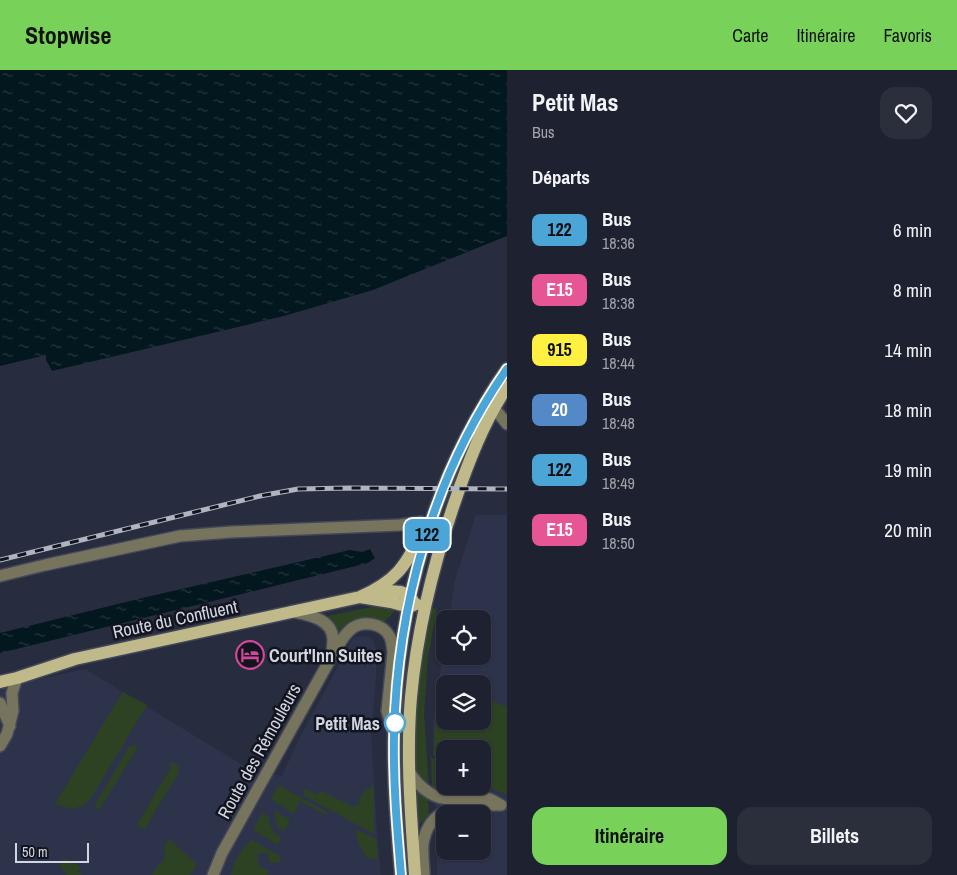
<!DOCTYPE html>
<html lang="fr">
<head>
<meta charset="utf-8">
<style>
	body { margin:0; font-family:"Archivo Narrow",sans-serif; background:#2b2e3b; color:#f1f3f6; height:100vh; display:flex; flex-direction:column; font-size:19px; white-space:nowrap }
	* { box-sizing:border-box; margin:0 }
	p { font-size:16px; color:#a1a3aa }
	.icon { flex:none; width:28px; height:28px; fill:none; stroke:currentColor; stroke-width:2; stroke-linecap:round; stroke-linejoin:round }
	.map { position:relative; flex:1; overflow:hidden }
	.side { display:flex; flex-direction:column; background:#1e212f; width:450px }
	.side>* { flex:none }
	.badge { padding:0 10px; border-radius:8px; font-size:18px; line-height:32px }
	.fabs { position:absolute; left:436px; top:540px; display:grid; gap:10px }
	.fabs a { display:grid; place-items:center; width:55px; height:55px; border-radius:10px; background:#1e212f; box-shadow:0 1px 4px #0004,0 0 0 1px #3c3e4b; font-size:25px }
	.scale { position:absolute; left:15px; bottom:12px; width:74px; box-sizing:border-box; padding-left:5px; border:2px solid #d2d5e2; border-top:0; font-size:14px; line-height:18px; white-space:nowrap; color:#d2d5e2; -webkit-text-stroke:4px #13151e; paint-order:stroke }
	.map>.badge { position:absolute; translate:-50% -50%; box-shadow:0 0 0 2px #fff }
	h2 { padding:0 25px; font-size:19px; line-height:45px }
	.round { display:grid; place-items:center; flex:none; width:52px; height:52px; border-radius:15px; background:#2b2e3b }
	.overview { display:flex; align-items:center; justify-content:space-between; height:85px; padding:0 25px }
	h1 { font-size:24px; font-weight:700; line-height:38px }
	.primary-button { display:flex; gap:10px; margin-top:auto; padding:10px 25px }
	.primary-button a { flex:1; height:58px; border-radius:15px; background:#78d259; color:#111; font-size:20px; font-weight:700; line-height:58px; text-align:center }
	.primary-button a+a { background:#2b2e3b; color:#f1f3f6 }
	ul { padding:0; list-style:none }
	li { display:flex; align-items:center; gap:15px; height:60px; padding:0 25px }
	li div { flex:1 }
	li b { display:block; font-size:19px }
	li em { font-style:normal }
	li .badge { min-width:55px; font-weight:700; text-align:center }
	header { display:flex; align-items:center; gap:30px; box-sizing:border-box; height:70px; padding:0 25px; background:#78d259; color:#111 }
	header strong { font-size:24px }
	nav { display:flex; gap:28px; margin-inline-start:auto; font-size:18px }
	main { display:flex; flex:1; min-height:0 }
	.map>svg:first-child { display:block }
	.built { fill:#2e334c; fill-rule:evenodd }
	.green { fill:#2c4223 }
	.water { fill:url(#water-ripples) }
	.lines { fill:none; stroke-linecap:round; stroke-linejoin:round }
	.minor-casing { stroke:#434759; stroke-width:14 }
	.major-casing { stroke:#434759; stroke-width:15 }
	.minor { stroke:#76745d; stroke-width:11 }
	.major { stroke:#c0ba8b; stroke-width:12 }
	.rail-casing { stroke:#b0b3c1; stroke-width:5 }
	.rail { stroke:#13151e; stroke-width:3; stroke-dasharray:9; stroke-linecap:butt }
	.line-casing { stroke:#fff; stroke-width:11 }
	.line { stroke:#4ca5d7; stroke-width:8 }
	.stop-dot { fill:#fff; stroke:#4ca5d7; stroke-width:2.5 }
	.labels { text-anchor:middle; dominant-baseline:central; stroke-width:5; stroke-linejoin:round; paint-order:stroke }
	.street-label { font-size:18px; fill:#d2d5e2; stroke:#13151e }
	.poi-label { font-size:18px; font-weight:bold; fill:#d2d5e2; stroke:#13151e; text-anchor:start }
	.stop-label { font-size:18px; font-weight:bold; fill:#d2d5e2; stroke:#13151e; text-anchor:end }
</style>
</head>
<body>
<header>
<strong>Stopwise</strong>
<nav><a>Carte</a><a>Itinéraire</a><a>Favoris</a></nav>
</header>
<main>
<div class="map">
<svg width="507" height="805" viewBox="0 0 507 805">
	<defs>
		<pattern id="water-ripples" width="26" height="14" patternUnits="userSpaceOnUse" patternTransform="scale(1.25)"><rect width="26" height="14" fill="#03171e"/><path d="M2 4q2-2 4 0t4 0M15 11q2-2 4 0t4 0" fill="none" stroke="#27383e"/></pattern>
	</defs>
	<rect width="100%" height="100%" fill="#282c3f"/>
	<path class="built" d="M476,445H507V805H437L433,651L445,571V586H482V549H449L455,510ZM445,614H482V651H445ZM445,679H482V716H445ZM445,744H482V781H445Z
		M362,566L369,567L374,572L376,580V608L371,663L377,764L381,805H0V618L85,599L254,702L282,706L298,671L353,568Z"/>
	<path class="green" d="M376,536H386L392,538L394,542L383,553C359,541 353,553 339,571L326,550L327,546Z
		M430,538L437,539L428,586L424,644L429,718H425L416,698V647L419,607L427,553Z
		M442,612L446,614H445V651H482L483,628L507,637V725L483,715L482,679H445V695L433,685L437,620Z
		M123,622L147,635L94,723L85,735L72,739L55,734Z
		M400,633H406L412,805H405L399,693Z
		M135,675L138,677L100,739L95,738L96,733L129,677Z
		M431,687L445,701V716H473L488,722L473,720L443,724L432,720Z
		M168,693H173L179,697L178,704L144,760L137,755L171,697Z
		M278,715L327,742L326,745L300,731L294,744L271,729Z
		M374,716V764L303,725L305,719L317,725L321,721L354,737L356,735L359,734C360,723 364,721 374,716Z
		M417,720L423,726L428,729L429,745L419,755L417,754Z
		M276,742L290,749L285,761L278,757L274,743Z
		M262,743L267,745L273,762L281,768L278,775L253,760Z
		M358,760L376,769L378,789L365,787V781L361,779L356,765Z
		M169,769L197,794L190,805H152L158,795L164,790L165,775Z
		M252,770L280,786L281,792L270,793L267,782L257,784L259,796L269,801L267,805H231C235,789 240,781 252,770Z
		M64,788L81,797L78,802L82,805H66L67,803L61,799L60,795Z"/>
	<path class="water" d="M0,0H507V166L373,220L284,246L52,301L46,290V285L0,296Z
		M370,479L375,488L368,493L0,583V563L138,529L350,480L362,482Z"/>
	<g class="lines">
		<defs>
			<path id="minor" d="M493,339L499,344L507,354
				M0,506L45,495L180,466L231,462L400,455L421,452
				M294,542C309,545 332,549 333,569C333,574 332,580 332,585
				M0,633L10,656
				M0,676L7,664L13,641L12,623L17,608
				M410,703C420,718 433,730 453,729C459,728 466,725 472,725C482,725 491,729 499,734
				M213,805L222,783L332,586C337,578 342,567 350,560C361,550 382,552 390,567C392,572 392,576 393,582L387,641L393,661
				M424,805C424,795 422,784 423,774C429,732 469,735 501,735"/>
			<path id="major" d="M376,520L401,522L410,526L414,533
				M360,527L391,532L409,537L416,534
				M0,612L17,608L75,589L360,527C396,511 405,497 422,463
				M401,805C397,758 393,711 394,665C397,537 433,405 507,299
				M415,805C411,746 406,686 411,627C417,561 433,496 454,434C468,393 483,353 507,317"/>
		</defs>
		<use href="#minor" class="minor-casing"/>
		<use href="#major" class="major-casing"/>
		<use href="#minor" class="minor"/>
		<use href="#major" class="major"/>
		<defs>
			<path id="rail" d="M0,490L260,426L298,419L349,418L507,419"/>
		</defs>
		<use href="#rail" class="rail-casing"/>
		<use href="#rail" class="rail"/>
	</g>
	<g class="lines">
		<defs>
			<path id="line" d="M401,805C397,758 393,711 394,665C397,536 433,405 507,299"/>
		</defs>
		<use href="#line" class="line-casing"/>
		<use href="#line" class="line"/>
	</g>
	<defs>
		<symbol id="hotel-ring" viewBox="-11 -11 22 22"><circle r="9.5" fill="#13151e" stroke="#d1479c" stroke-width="1.5"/><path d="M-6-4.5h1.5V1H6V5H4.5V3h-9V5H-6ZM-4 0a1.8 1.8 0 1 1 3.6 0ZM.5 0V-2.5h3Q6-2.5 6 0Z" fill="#d1479c"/></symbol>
	</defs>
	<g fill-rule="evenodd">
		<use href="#hotel-ring" x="234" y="569" width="32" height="32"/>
	</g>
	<circle class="stop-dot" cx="395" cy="653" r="10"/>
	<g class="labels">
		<g class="street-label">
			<text transform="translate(175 549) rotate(-12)">Route du Confluent</text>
			<text transform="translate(259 681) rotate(-61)">Route des Rémouleurs</text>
		</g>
		<g class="poi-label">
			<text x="269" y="585">Court'Inn Suites</text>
		</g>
		<g class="stop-label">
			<text x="380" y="653">Petit Mas</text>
		</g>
	</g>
</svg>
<div class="fabs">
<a><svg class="icon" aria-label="locate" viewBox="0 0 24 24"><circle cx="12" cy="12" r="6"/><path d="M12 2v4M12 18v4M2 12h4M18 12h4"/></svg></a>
<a><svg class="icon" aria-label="layers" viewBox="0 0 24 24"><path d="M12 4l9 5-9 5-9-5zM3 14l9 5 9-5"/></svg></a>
<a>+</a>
<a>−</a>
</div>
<div class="scale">50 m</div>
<b class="badge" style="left:427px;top:465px;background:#4ca5d7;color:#111">122</b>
</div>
<section class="side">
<div class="overview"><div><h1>Petit Mas</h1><p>Bus</p></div><a class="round"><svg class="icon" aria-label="heart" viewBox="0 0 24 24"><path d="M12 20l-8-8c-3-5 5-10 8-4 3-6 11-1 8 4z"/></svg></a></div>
<h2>Départs</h2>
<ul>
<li><span class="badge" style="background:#4ca5d7;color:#111">122</span><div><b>Bus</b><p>18:36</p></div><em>6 min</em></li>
<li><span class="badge" style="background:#e85595;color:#fff">E15</span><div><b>Bus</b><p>18:38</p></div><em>8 min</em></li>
<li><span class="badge" style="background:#fff042;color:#111">915</span><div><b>Bus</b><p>18:44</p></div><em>14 min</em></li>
<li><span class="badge" style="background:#5489c7;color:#fff">20</span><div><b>Bus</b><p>18:48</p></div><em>18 min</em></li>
<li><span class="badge" style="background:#4ca5d7;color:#111">122</span><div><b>Bus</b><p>18:49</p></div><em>19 min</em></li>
<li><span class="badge" style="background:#e85595;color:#fff">E15</span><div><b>Bus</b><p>18:50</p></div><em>20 min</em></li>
</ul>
<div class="primary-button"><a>Itinéraire</a><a>Billets</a></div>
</section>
</main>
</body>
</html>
